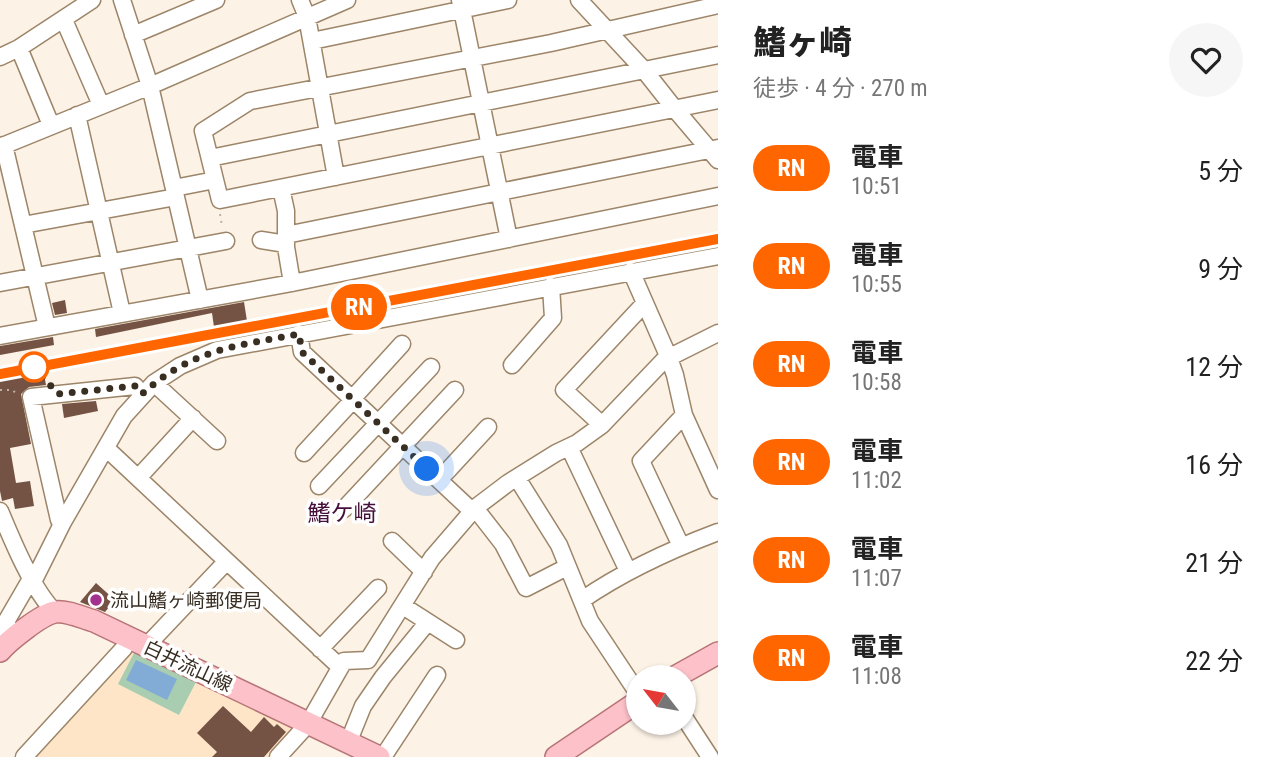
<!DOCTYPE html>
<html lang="ja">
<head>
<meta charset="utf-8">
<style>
	body { margin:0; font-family:"Roboto Condensed","Noto Sans JP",sans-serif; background:#f6f6f6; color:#222; height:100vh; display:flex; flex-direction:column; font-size:26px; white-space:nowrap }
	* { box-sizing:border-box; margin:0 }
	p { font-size:23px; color:#767676 }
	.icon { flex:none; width:38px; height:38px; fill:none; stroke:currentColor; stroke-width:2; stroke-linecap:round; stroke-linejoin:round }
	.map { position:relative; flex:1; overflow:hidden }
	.drawer { display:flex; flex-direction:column; background:#fff; width:560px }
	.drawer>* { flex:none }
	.badge { padding:0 14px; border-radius:23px; font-size:24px; line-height:46px }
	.needle { width:46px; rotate:301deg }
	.controls { position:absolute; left:626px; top:665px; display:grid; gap:14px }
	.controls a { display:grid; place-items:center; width:70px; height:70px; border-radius:50%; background:#fff; box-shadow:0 2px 5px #0004; font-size:35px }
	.you { position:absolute; width:35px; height:35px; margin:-18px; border:5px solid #fff; border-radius:50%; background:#1a73e8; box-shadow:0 0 0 10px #1a73e833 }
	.map>.badge { position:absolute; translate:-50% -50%; box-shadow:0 0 0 4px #fff }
	.round { display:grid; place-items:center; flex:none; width:74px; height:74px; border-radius:37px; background:#f6f6f6 }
	.head { display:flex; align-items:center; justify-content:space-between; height:119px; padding:0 35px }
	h1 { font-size:33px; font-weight:800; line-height:52px }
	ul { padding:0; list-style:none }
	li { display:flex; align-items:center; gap:21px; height:98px; padding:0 35px }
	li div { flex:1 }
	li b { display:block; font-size:26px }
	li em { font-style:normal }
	li .badge { min-width:77px; font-weight:700; text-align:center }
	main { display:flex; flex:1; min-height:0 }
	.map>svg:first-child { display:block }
	.built { fill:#fee5c7 }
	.green { fill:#a8cdb0 }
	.water { fill:#82acd5 }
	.building { fill:#745345 }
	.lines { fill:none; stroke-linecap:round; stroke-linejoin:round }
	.minor-casing { stroke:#9c8568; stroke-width:19 }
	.major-casing { stroke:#b77477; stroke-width:24 }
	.path { stroke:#bbb1a5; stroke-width:2; stroke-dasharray:2 5; stroke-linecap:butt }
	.minor { stroke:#fff; stroke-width:16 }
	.major { stroke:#fdc2c9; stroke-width:21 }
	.rail { stroke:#554b3f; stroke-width:3.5; stroke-dasharray:3.5 7; stroke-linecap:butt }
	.line-casing { stroke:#fff; stroke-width:16 }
	.line { stroke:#f60; stroke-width:10 }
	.walk { stroke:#382e22; stroke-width:7; stroke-dasharray:0 12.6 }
	.stop-dot { fill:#fff; stroke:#f60; stroke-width:3.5 }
	.poi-dot { fill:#a3328e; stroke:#fff; stroke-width:2.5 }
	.labels { text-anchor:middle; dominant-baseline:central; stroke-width:7; stroke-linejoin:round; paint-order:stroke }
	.poi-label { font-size:19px; fill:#382e22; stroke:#fff; text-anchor:start }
	.street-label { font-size:19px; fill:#382e22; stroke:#fff }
	.quarter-label { font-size:23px; fill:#450f3b; stroke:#fff }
</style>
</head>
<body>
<main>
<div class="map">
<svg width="718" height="757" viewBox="0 0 718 757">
	<rect width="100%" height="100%" fill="#fcf2e6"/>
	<path class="built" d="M137,648L293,723V732L270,757H30L129,650Z"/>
	<path class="green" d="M135,651L196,682L179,715L118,684Z"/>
	<path class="water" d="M136,660L177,679L167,700L126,680Z"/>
	<path class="building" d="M65,300L67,313L55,315L52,303Z
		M244,302L247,321L214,327L212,313L96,337L95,329Z
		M53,337L54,345L0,355V346Z
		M43,369L46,385L29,387L21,394L31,444L10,448L16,483L30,481L34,506L15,509L13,498L2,501L0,491V378Z
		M96,401L98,411L64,418L62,404Z
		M96,583L115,600L105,612L80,602Z
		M223,706L251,732L264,717L274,727L277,724L286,732L264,757H212L217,752L197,733Z"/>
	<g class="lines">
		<defs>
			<path id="minor" d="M122,0L150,86L200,300
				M300,0L307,17L336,177
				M460,0L509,239
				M579,0L644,70L674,108L718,160
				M718,5L551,43L250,101L203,131L220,200L718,100
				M64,20L101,105
				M133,35L216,0
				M312,41L508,0
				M19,48L51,125
				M0,57L19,48L92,0
				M77,115L122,313
				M4,145L47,327
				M0,147L150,86L347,0
				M210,158L718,55
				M174,188L215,180
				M281,188L286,211V247L292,283
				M23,225L176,197
				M286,235L718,148
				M261,240L286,244
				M631,271L669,358L675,375L684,415L718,490
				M0,283L226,241
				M299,334L302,352L472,511
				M0,336L292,283L718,196
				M512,365L553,318L551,286
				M154,383L217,441
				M352,399L402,344
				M602,425L564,390L644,304
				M569,447L628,571
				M106,448L340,667
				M304,453L353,400
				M138,478L193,418
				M517,478L559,545L590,621L639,695
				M439,480L488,427
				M319,486L431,367
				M475,508L503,544L526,588L567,567
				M344,509L455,390
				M0,511C12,540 33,591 55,612
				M63,522L59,520L31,397L135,386L142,394
				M392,541L424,572
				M681,546L641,461L684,415
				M34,580L63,522L124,416L154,383L180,366L217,350L718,256
				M582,600C624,571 670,550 718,532
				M403,606L456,640
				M8,641L7,620L32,577
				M149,648L153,639L226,562
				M320,649L378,588
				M684,717L710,757
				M348,743L363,706L383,677L427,623
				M24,757L124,648L129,638
				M278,757L308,724L344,661L368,660L432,558L475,508L508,483L556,453L577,443L602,425L664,360L718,333
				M383,757L437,675"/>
			<path id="major" d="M0,651C8,641 42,614 55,612C66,610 83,618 94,621L379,757
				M675,677L718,653
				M556,757L639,701"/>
		</defs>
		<use href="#minor" class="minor-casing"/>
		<use href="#major" class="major-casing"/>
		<path class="path" d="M220,214L222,226
			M0,390H13L16,394"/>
		<use href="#minor" class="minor"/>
		<use href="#major" class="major"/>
		<path class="rail" d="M0,374L718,239"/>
	</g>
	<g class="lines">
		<defs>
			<path id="line" d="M0,374L718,239"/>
		</defs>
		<use href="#line" class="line-casing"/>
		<use href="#line" class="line"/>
		<path class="walk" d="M34,367L58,394L135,386L142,394C192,349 236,346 299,334L302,352L427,469"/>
	</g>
	<circle class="stop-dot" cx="34" cy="367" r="14"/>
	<circle class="poi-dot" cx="96" cy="600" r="7"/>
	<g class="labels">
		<g class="poi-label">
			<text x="110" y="600">流山鰭ヶ崎郵便局</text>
		</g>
		<g class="street-label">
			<text transform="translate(188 666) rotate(25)">白井流山線</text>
		</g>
		<g class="quarter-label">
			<text x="342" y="513">鰭ケ崎</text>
		</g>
	</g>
</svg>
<div class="controls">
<a><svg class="needle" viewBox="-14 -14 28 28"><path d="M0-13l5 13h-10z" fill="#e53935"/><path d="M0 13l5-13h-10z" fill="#767676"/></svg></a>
</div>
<div class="you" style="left:427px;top:469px"></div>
<b class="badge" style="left:359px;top:307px;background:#f60;color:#fff">RN</b>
</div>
<section class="drawer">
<div class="head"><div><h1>鰭ヶ崎</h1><p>徒歩 · 4 分 · 270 m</p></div><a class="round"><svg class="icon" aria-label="heart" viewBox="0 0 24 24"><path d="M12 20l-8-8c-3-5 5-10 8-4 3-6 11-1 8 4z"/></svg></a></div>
<ul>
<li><span class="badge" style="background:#f60;color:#fff">RN</span><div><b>電車</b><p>10:51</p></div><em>5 分</em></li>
<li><span class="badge" style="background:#f60;color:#fff">RN</span><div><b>電車</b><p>10:55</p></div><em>9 分</em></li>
<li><span class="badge" style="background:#f60;color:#fff">RN</span><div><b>電車</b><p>10:58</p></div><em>12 分</em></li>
<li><span class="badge" style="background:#f60;color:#fff">RN</span><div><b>電車</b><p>11:02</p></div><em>16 分</em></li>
<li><span class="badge" style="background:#f60;color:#fff">RN</span><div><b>電車</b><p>11:07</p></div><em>21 分</em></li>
<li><span class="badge" style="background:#f60;color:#fff">RN</span><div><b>電車</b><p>11:08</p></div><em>22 分</em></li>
</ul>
</section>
</main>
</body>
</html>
